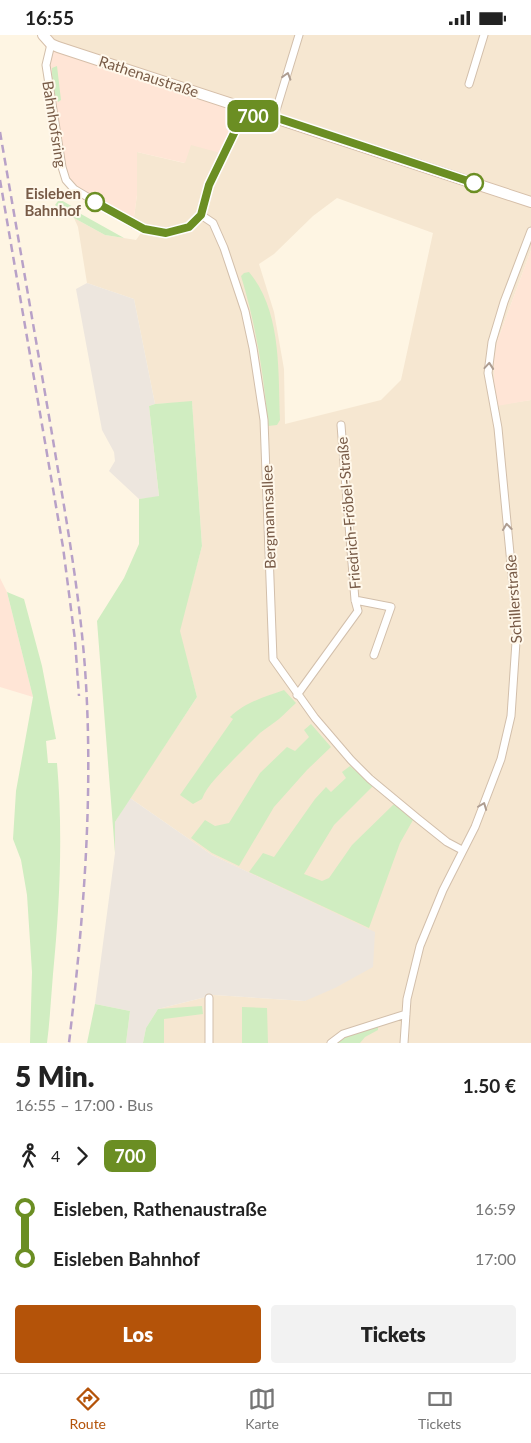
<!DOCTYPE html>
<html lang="de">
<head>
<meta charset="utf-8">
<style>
	body { margin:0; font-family:Lato,sans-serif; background:#f2f2f2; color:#222; height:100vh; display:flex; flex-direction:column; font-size:19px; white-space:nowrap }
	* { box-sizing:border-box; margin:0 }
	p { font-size:16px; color:#767676 }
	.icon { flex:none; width:28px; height:28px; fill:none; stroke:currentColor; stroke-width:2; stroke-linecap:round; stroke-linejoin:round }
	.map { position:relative; height:1008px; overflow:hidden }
	.drawer { display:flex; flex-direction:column; background:#fff; flex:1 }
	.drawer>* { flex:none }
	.badge { padding:0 10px; border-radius:8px; font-size:18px; line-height:32px }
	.map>.badge { position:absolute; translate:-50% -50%; box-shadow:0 0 0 2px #fff }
	.legs { display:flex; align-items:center; gap:8px; height:55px; padding:0 15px; font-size:16px }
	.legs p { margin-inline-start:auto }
	.overview { display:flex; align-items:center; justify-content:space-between; height:85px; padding:0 15px }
	h1 { font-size:28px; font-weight:800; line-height:38px }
	.button { display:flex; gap:10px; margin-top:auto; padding:10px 15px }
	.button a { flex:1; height:58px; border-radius:5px; background:#b45309; color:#fff; font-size:20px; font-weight:800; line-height:58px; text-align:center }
	.button a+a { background:#f2f2f2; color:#222 }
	ul { padding:0 15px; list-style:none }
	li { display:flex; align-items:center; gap:18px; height:50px; font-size:19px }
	li i { display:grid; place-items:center; width:8px; height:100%; margin:0 6px; background:currentColor }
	li i::after { content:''; width:12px; height:12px; margin:-6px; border:4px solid; border-radius:50%; background:#fff }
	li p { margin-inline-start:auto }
	li:first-child i { background:linear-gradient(#0000 50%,currentColor 0) }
	li:last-child i { background:linear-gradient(currentColor 50%,#0000 0) }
	.status { display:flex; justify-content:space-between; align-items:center; height:35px; padding:0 25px; background:#fff; direction:ltr }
	.status svg { height:14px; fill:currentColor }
	.dock { display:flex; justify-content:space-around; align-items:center; height:70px; border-top:1px solid #e0e0e0; background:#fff; font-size:14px; color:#767676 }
	.dock a { display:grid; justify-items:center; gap:2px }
	.dock .selected { color:#b45309 }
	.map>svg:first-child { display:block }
	.residential { fill:#f6e7d1; fill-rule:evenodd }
	.commercial { fill:#ffe5d6 }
	.industrial { fill:#ede6de }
	.green { fill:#d0edc1 }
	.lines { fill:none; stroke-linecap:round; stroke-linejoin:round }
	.minor-casing { stroke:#d2bfab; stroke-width:9 }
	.secondary-casing { stroke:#d6bfa9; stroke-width:12 }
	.minor { stroke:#fff; stroke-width:7 }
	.secondary { stroke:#fff; stroke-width:10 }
	.rail { stroke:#b8a1c8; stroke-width:2.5; stroke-dasharray:8 5; stroke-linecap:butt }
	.oneway { stroke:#ae9d91 }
	.line-1-casing { stroke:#fff; stroke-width:11 }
	.line-1 { stroke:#6b8e23; stroke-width:8 }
	.stop-1-dot { fill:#fff; stroke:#6b8e23; stroke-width:2.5 }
	.labels { text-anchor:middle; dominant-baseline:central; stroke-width:4; stroke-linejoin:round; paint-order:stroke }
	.street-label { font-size:15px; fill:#785b47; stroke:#fff8eb }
	.stop-label { font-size:15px; font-weight:bold; fill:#785b47; stroke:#fff8eb; text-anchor:end }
</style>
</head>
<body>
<div class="status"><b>16:55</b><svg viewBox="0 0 49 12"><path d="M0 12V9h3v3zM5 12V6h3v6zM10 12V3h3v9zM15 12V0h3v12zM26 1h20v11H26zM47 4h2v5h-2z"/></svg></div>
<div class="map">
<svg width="531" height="1008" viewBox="0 0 531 1008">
	<rect width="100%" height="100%" fill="#fef5e3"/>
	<path class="residential" d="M38,0H531V215L497,307V370L531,365V1008H143L158,974L214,960L305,966L375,898L212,820L130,763L197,662L179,596L202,511L192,367L155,369L134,264L87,248L78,192L74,183L105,200L136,205L144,194L133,189L137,160V117L184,128L190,109ZM337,163L433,198L401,345L381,365L285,389L284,334L274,277L259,229L274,219L313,181Z"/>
	<path class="commercial" d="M51,9L231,68L238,89L224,119L191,110L185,128L137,117V160L133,189L80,159L66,145L46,30Z
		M531,215V365L497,371L494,354V326L497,307Z
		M0,543L7,557L33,662L0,652Z"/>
	<path class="industrial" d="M87,248L134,264L155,369L149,371L159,462L139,464L109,436L115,426L114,417L102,395L76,254Z
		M130,763L212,820L375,897L373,932L335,953L305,966L214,960L158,974L146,993L143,1008H126L130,976L95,969L115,818V787Z"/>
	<path class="green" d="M57,31L61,65L58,67C53,59 52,43 52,33Z
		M61,165L75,173L81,179L124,203L105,200L74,183L55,170L58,166Z
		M249,237C282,277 278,336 280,385L277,390L268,391C264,340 256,290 241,241L244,238Z
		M192,366L202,511L180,596L197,662L115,787V818L97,586L124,543L139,509V464L159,461L149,371L155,369Z
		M7,557L24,564L42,631L56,704L46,706L48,728H57C63,798 60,868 53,939C51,962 50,985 47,1008H30L32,937L27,860L21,825L13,804L16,756L33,662Z
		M284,655L296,668C290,673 285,679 279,684C273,689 266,693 260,698C251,707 242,716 233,725C222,737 208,749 202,764L193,769L180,760L233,684L230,682C245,667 265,662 284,655Z
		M311,689L331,712L307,735L274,772L239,831L212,818L191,803L205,785L215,791L229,788L260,738L287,712L295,716L309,702L304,695Z
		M350,731L373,751L334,790L304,839L322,846L329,843L352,810L394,769L413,785L400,808L369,893L249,837L263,818L274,822L315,764L326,752L331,757L346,743L342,737Z
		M95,969L130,976L126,1008H87Z
		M202,971L203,979L164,984V1008H143L146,993L158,974Z
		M242,972L267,973L268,1008H242Z
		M378,991V995L365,1002L360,1008H337L348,1000Z"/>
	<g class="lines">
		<defs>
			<path id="minor" d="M51,9L46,30L62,132L66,145L74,154L133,189L145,194L166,197L189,192L201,180L209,150L238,89L259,77
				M469,49L484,0
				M231,68L238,89
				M274,82L299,0
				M201,180L213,188L224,213L245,276L253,313L264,385L273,624L315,683L351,725L370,744L417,783L447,807L462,815
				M355,565L391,572L374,620
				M297,660L358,576L355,565L341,390
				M209,1008V963
				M331,1008L343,999L406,979
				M404,1008L407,964L420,911L443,855L475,792L501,724L511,681L517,592L498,393L488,338L492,307L504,267L531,196"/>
			<path id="secondary" d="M43,0L51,9L58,12L531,167"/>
		</defs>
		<use href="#minor" class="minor-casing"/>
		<use href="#secondary" class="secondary-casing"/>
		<use href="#minor" class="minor"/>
		<use href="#secondary" class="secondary"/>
		<path class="rail" d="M0,97C17,196 34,294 51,393C65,478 81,563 86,649C93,769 83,889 69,1008
			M0,145L63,512L75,605L79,661"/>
	</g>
	<defs><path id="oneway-chevron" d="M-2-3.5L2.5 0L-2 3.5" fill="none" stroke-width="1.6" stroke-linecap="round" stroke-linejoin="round" transform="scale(1.25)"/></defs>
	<g class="oneway">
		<use href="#oneway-chevron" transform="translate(287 41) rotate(-73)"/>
		<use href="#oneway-chevron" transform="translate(489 331) rotate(-85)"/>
		<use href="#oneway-chevron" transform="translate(507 492) rotate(-96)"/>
		<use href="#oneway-chevron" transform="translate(483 771) rotate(-69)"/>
	</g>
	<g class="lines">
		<defs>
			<path id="line-1" d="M95,167L144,194L166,198L189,192L201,180L209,150L238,90L259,77L474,148"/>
		</defs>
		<use href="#line-1" class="line-1-casing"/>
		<use href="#line-1" class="line-1"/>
	</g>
	<g class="stop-1-dot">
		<circle cx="474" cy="148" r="9"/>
		<circle cx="95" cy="167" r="9"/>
	</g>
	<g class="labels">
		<g class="street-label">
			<text transform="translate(149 41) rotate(18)">Rathenaustraße</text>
			<text transform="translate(55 89) rotate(81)">Bahnhofsring</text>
			<text transform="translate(348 478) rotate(-95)">Friedrich-Fröbel-Straße</text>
			<text transform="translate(268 482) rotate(-92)">Bergmannsallee</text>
			<text transform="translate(513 564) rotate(-94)">Schillerstraße</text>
		</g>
		<g class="stop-label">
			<text x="81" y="158">Eisleben<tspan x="81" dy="17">Bahnhof</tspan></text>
		</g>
	</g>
</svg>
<b class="badge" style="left:253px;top:81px;background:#6b8e23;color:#fff">700</b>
</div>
<section class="drawer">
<div class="overview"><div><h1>5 Min.</h1><p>16:55 – 17:00 · Bus</p></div><b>1.50 €</b></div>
<div class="legs"><svg class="icon" aria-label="walk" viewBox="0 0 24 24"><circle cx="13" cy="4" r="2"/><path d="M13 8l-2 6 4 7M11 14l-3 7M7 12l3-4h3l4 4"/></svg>4<svg class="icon" aria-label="forward" viewBox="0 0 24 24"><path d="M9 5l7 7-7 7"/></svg><b class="badge" style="background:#6b8e23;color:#fff">700</b></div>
<ul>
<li><i style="color:#6b8e23"></i><b>Eisleben, Rathenaustraße</b><p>16:59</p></li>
<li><i style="color:#6b8e23"></i><b>Eisleben Bahnhof</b><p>17:00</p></li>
</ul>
<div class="button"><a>Los</a><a>Tickets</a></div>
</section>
<nav class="dock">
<a class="selected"><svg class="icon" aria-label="directions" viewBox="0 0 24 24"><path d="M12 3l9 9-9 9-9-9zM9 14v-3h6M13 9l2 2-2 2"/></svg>Route</a>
<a><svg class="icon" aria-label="map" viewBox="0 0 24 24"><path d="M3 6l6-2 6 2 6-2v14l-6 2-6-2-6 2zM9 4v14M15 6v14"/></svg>Karte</a>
<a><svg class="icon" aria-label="tickets" viewBox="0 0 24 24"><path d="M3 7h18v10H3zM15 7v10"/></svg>Tickets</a>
</nav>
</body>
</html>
